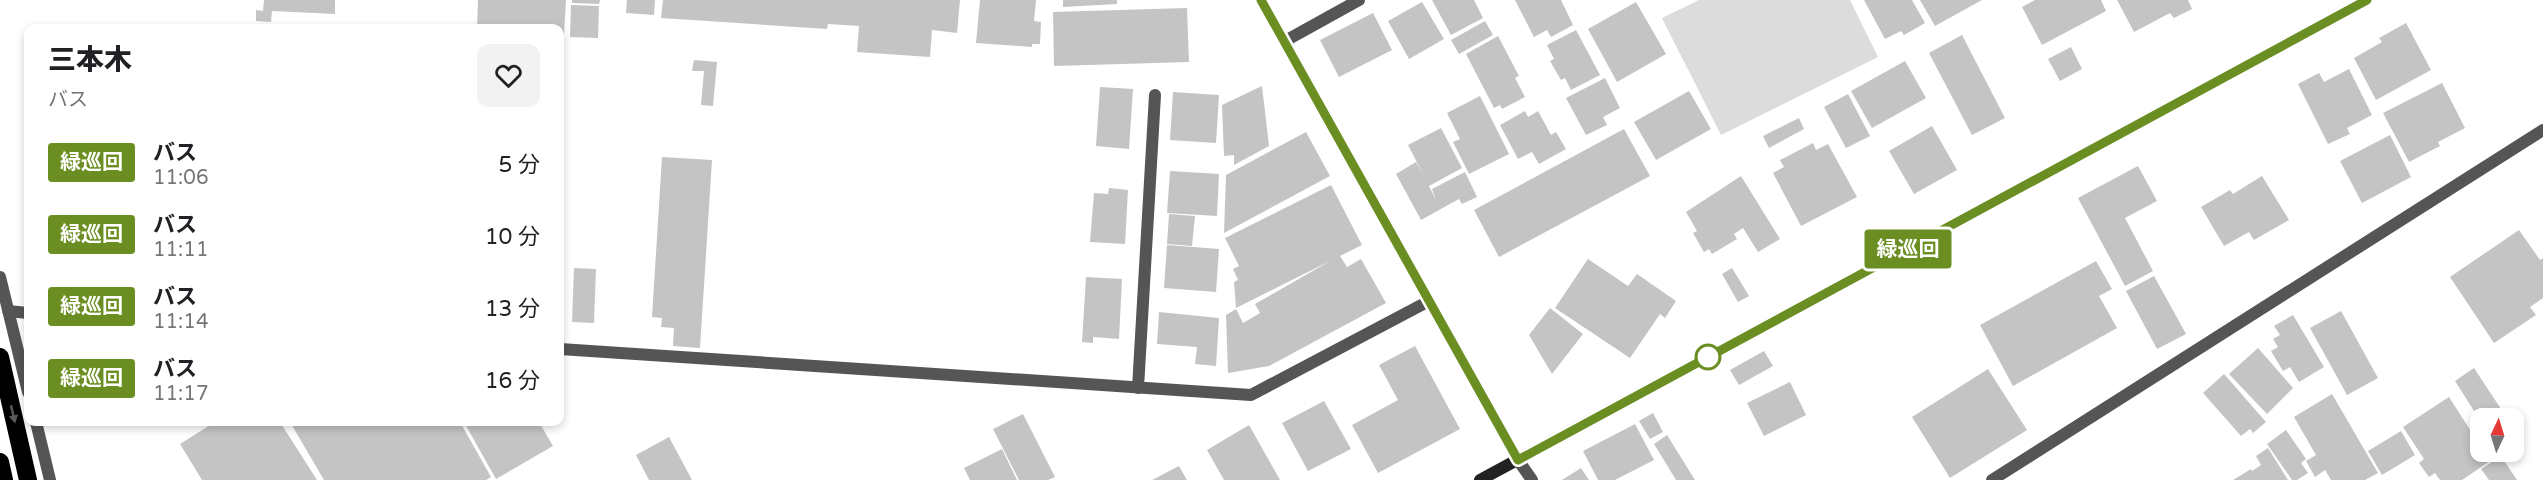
<!DOCTYPE html>
<html lang="ja">
<head>
<meta charset="utf-8">
<style>
	body { margin:0; font-family:"Varela Round","Noto Sans JP",sans-serif; background:#f2f2f2; color:#202124; height:100vh; display:flex; flex-direction:column; font-size:22px; white-space:nowrap }
	* { box-sizing:border-box; margin:0 }
	p { font-size:20px; color:#757577 }
	.icon { flex:none; width:33px; height:33px; fill:none; stroke:currentColor; stroke-width:2; stroke-linecap:round; stroke-linejoin:round }
	.map { position:relative; flex:1; overflow:hidden }
	.side { position:absolute; left:24px; top:24px; width:540px; height:402px; display:flex; flex-direction:column; background:#fff; border-radius:12px; box-shadow:0 3px 9px #0003 }
	.side>* { flex:none }
	.badge { padding:0 12px; border-radius:4px; font-size:21px; line-height:39px }
	.needle { width:39px; rotate:4deg }
	.buttons { position:absolute; left:2470px; top:408px; display:grid; gap:12px }
	.buttons a { display:grid; place-items:center; width:54px; height:54px; border-radius:12px; background:#fff; box-shadow:0 3px 9px #0003; font-size:30px }
	.map>.badge { position:absolute; translate:-50% -50%; box-shadow:0 0 0 3px #fff }
	.round { display:grid; place-items:center; flex:none; width:63px; height:63px; border-radius:12px; background:#f2f2f2 }
	.head { display:flex; align-items:center; justify-content:space-between; height:102px; padding:0 24px }
	h1 { font-size:28px; font-weight:800; line-height:45px }
	ul { padding:0; list-style:none }
	li { display:flex; align-items:center; gap:18px; height:72px; padding:0 24px }
	li div { flex:1 }
	li b { display:block; font-size:22px }
	li em { font-style:normal }
	li .badge { min-width:66px; font-weight:700; text-align:center }
	.map>svg:first-child { display:block }
	.green { fill:#dcdcdc }
	.building { fill:#c4c4c4 }
	.lines { fill:none; stroke-linecap:round; stroke-linejoin:round }
	.street { stroke:#555; stroke-width:12 }
	.secondary { stroke:#222; stroke-width:12 }
	.highway { stroke:#000; stroke-width:18 }
	.oneway { fill:#595959 }
	.line-casing { stroke:#fff; stroke-width:14 }
	.line { stroke:#6b8e23; stroke-width:9 }
	.stop-dot { fill:#fff; stroke:#6b8e23; stroke-width:3 }
</style>
</head>
<body>
<div class="map">
<svg width="2543" height="480" viewBox="0 0 2543 480">
	<rect width="100%" height="100%" fill="#fff"/>
	<path class="green" d="M1699,0H1850L1878,57L1721,135L1662,18Z"/>
	<path class="building" d="M264,0H335V14L272,11L271,22L256,21V10L263,11Z
		M478,0H566L564,35H560V28H477Z
		M572,0H600L599,4L572,3Z
		M627,0H655L654,15L626,13Z
		M663,0H960L957,33L932,30L930,57L857,52L859,26L828,24L827,29L661,18Z
		M980,0H1036L1034,21L1041,22L1040,44H1032V47L976,43Z
		M1063,0H1117V4L1063,7Z
		M1432,0H1474L1483,18L1451,35Z
		M1515,0H1561L1573,25L1551,37L1547,30L1534,37Z
		M1864,0H1912L1925,23L1904,35L1901,31L1885,39Z
		M1920,0H1982L1935,26Z
		M2035,0H2101L2106,11L2042,45L2022,7Z
		M2117,0H2188L2192,9L2174,18L2170,13L2134,32Z
		M1422,2L1444,39L1409,59L1388,21Z
		M1636,2L1666,54L1617,82L1588,29Z
		M571,5L599,6L598,38L570,37Z
		M1187,8L1189,62L1054,66L1053,12Z
		M1373,13L1392,50L1339,77L1320,40Z
		M1485,21L1493,35L1459,54L1451,40Z
		M2406,23L2431,70L2376,100L2354,58L2382,42L2379,38Z
		M1576,30L1600,75L1571,90L1565,78L1561,80L1550,61L1554,59L1547,45Z
		M1962,35L2005,118L1972,135L1929,53Z
		M1498,36L1519,76L1515,78L1525,97L1502,109L1500,105L1494,108L1466,54Z
		M2071,47L2082,69L2060,81L2048,59Z
		M694,60L717,62L713,106L701,105L704,71H692Z
		M1905,61L1926,98L1872,128L1851,91Z
		M2349,69L2372,115L2347,128L2350,134L2328,144L2298,84L2319,73L2324,82Z
		M1605,78L1620,108L1603,117L1607,125L1586,135L1566,98Z
		M2442,83L2465,128L2438,142L2440,146L2409,162L2383,113Z
		M1262,86L1269,146L1234,165V155L1224,156L1222,105Z
		M1100,87L1133,89L1129,149L1096,146Z
		M1689,91L1711,129L1656,160L1634,122Z
		M1173,92L1219,95L1216,143L1170,140Z
		M1848,94L1870,136L1846,148L1824,107Z
		M1480,96L1509,154L1469,174L1453,142L1460,139L1447,113Z
		M1525,111L1528,117L1538,111L1551,135L1556,132L1566,149L1539,164L1532,152L1518,159L1500,125Z
		M1799,118L1804,129L1769,148L1763,136Z
		M1932,126L1957,170L1914,194L1889,151Z
		M1441,128L1462,168L1429,186L1436,200L1432,189L1465,172L1477,197L1462,204L1459,199L1421,220L1396,174L1416,162L1425,178L1408,145Z
		M1624,129L1650,176L1499,257L1474,210Z
		M1306,132L1330,176L1224,233L1226,175Z
		M2390,135L2411,177L2362,203L2340,161Z
		M1813,143L1816,150L1828,144L1857,197L1801,226L1773,173L1784,167L1780,160Z
		M662,157L712,160L700,348L673,346L674,328L661,327L662,318L652,317Z
		M2138,166L2157,201L2125,218L2153,271L2125,286L2078,198Z
		M1170,171L1219,174L1217,216L1167,213Z
		M1741,176L1780,239L1758,252L1743,228L1734,234L1737,239L1712,254L1709,249L1704,252L1693,233L1697,231L1686,212Z
		M2262,176L2289,220L2254,240L2249,232L2224,246L2201,207L2230,190L2233,194Z
		M1331,185L1362,245L1340,256L1347,267L1361,259L1386,303L1269,366L1228,373L1226,315L1236,309L1243,323L1260,313L1255,304L1330,261L1236,308L1234,282L1238,280L1233,269L1239,266L1225,238Z
		M1109,188L1128,190L1125,244L1090,242L1094,193L1108,194Z
		M1169,214L1195,216L1192,246L1167,244Z
		M2519,230L2540,260L2543,258V298L2530,307L2536,315L2494,343L2450,277Z
		M1167,245L1219,249L1216,292L1164,288Z
		M1588,259L1628,286L1637,274L1676,301L1665,318L1660,314L1630,358L1555,308Z
		M2096,261L2112,289L2099,296L2117,328L2013,386L1980,325Z
		M574,268L596,269L594,323L572,322Z
		M1732,268L1749,296L1738,302L1722,274Z
		M2154,276L2186,334L2157,349L2126,291Z
		M1086,277L1122,279L1119,339L1093,337V343L1082,342Z
		M1550,308L1583,334L1552,374L1529,335Z
		M2341,311L2378,378L2347,395L2310,328Z
		M1159,312L1219,318L1216,366L1195,364L1197,347L1157,344Z
		M2293,315L2324,367L2299,382L2290,367L2283,371L2271,351L2278,347L2273,339L2280,335L2274,326Z
		M1415,346L1460,429L1378,473L1352,425L1398,400L1379,365Z
		M2258,348L2293,388L2267,414L2229,374Z
		M1764,351L1773,366L1739,385L1730,370Z
		M2474,368L2503,412L2493,418H2481V422L2455,381Z
		M1988,369L2027,430L1950,478L1912,417Z
		M2224,374L2266,422L2253,433L2250,429L2241,436L2203,393Z
		M1790,382L1806,415L1764,436L1747,403Z
		M2332,394L2378,473L2365,480H2331L2325,470L2315,477L2306,461L2316,455L2294,417Z
		M2449,397L2481,447V452H2484L2490,461L2462,480H2440L2435,473L2429,477L2419,463L2424,459L2403,427Z
		M1324,401L1351,449L1308,471L1282,423Z
		M1653,413L1663,432L1650,439L1639,421Z
		M1023,414L1055,477L1048,480H1019L993,429Z
		M215,422H280L317,480H202L180,444Z
		M290,422H460L491,477L486,480H324Z
		M468,422H539L553,446L496,479L465,424Z
		M1635,424L1654,460L1615,480H1598L1583,451Z
		M1249,425L1280,480H1224L1207,450Z
		M2286,430L2306,459L2301,463L2308,473L2297,480H2292L2267,444Z
		M2401,431L2415,455L2382,475L2368,451Z
		M1667,435L1695,480H1676L1654,444Z
		M669,437L692,480H649L636,455Z
		M2268,448L2288,480H2233L2251,469L2252,471L2261,465L2256,456Z
		M1002,449L1017,480H970L964,468Z
		M2501,456L2517,480H2489L2481,469Z
		M1179,466L1187,480H1152Z
		M1581,468L1589,480H1562Z"/>
	<g class="lines">
		<path class="street" d="M1261,0L1518,460L1532,480
			M1285,41L1359,0
			M0,277L28,392
			M8,311L28,313
			M560,349L1251,395L1429,301
			M1138,388L1155,95
			M36,422L50,480
			M1992,480L2543,130"/>
		<path class="secondary" d="M1480,480L2367,0"/>
		<path class="highway" d="M0,357L28,480
			M0,462L4,480"/>
	</g>
	<defs><path id="oneway-solid" d="M-6-.8H1V-3.2L6.5 0L1 3.2V.8H-6Z" transform="scale(1.5)"/></defs>
	<use class="oneway" href="#oneway-solid" transform="translate(13 414) rotate(77)"/>
	<g class="lines">
		<defs>
			<path id="line" d="M1261,0L1518,460L2367,0"/>
		</defs>
		<use href="#line" class="line-casing"/>
		<use href="#line" class="line"/>
	</g>
	<circle class="stop-dot" cx="1708" cy="357" r="12"/>
</svg>
<div class="buttons">
<a><svg class="needle" viewBox="-14 -14 28 28"><path d="M0-13l5 13h-10z" fill="#e53935"/><path d="M0 13l5-13h-10z" fill="#757577"/></svg></a>
</div>
<b class="badge" style="left:1908px;top:249px;background:#6b8e23;color:#fff">緑巡回</b>
<section class="side">
<div class="head"><div><h1>三本木</h1><p>バス</p></div><a class="round"><svg class="icon" aria-label="heart" viewBox="0 0 24 24"><path d="M12 20l-8-8c-3-5 5-10 8-4 3-6 11-1 8 4z"/></svg></a></div>
<ul>
<li><span class="badge" style="background:#6b8e23;color:#fff">緑巡回</span><div><b>バス</b><p>11:06</p></div><em>5 分</em></li>
<li><span class="badge" style="background:#6b8e23;color:#fff">緑巡回</span><div><b>バス</b><p>11:11</p></div><em>10 分</em></li>
<li><span class="badge" style="background:#6b8e23;color:#fff">緑巡回</span><div><b>バス</b><p>11:14</p></div><em>13 分</em></li>
<li><span class="badge" style="background:#6b8e23;color:#fff">緑巡回</span><div><b>バス</b><p>11:17</p></div><em>16 分</em></li>
</ul>
</section>
</div>
</body>
</html>
